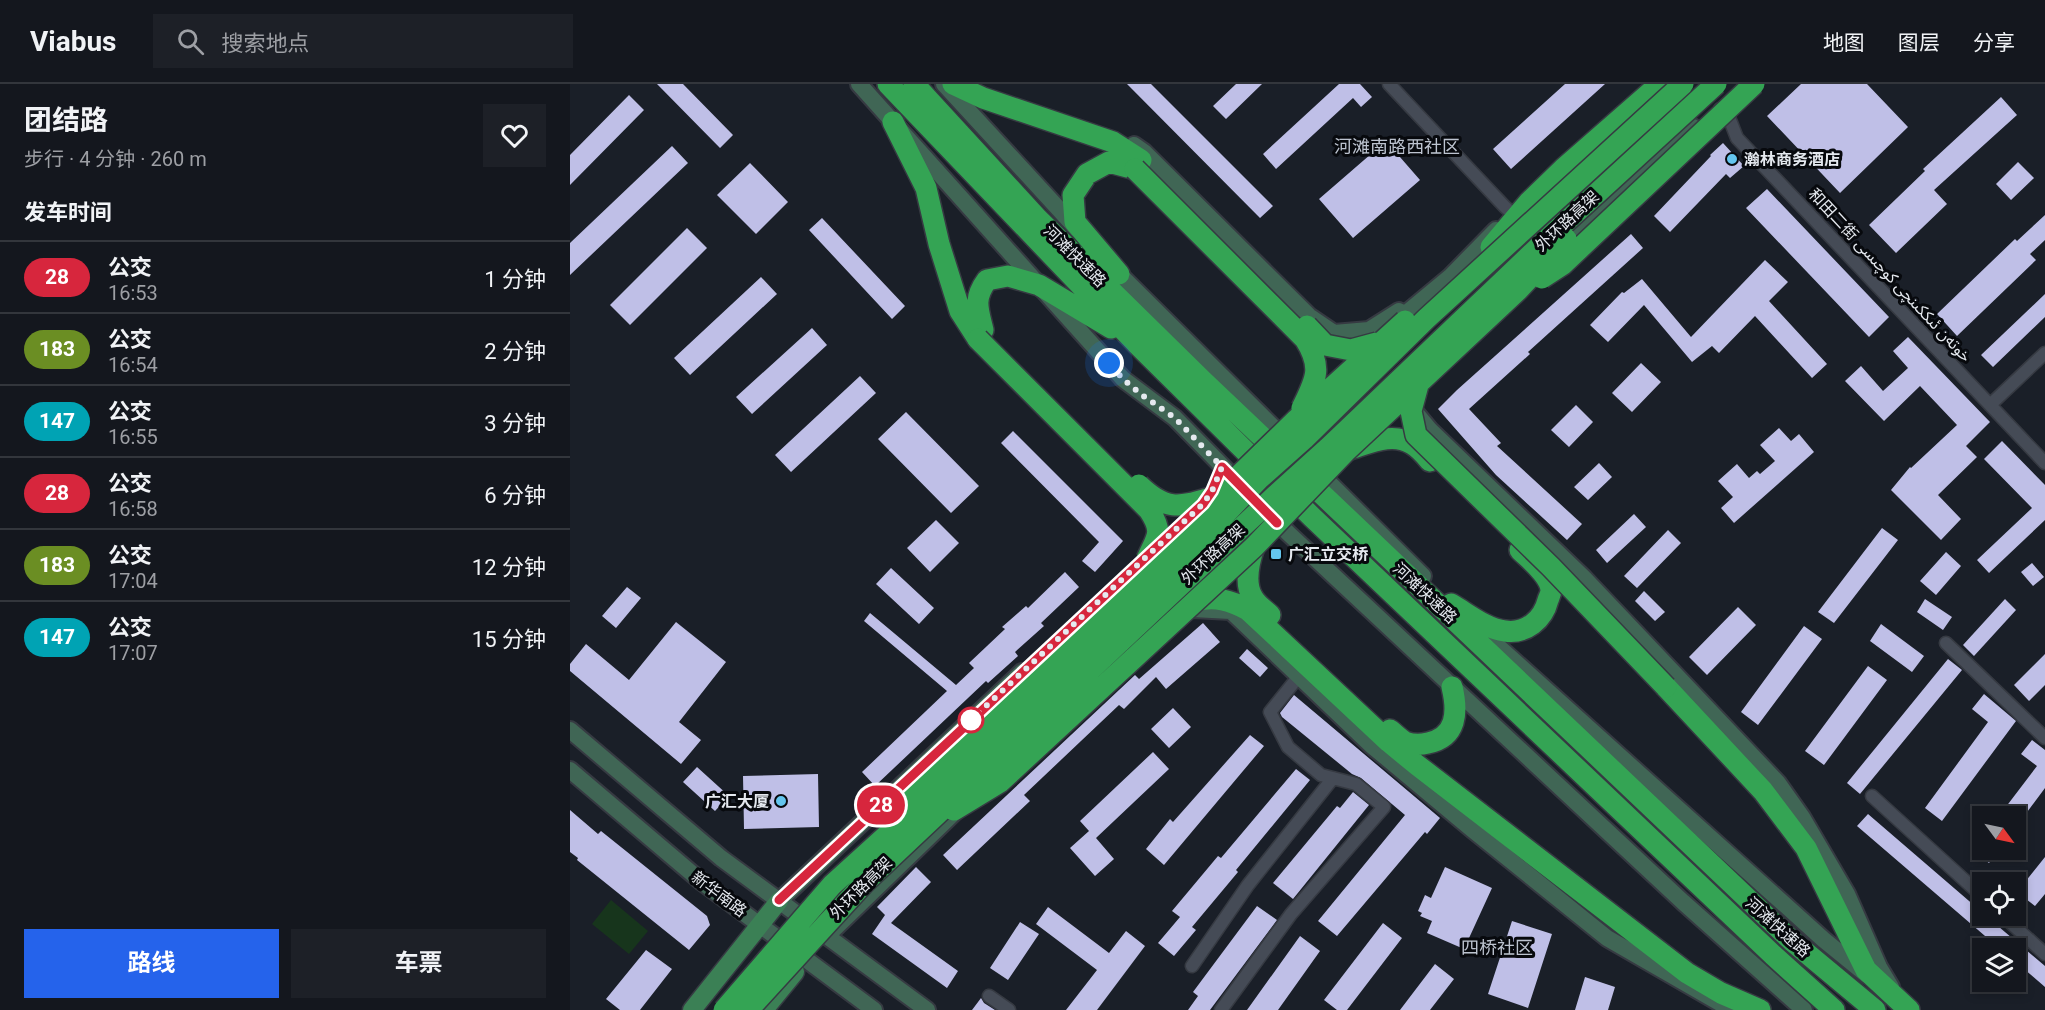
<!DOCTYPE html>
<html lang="zh">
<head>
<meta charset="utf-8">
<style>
	body { margin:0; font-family:Roboto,"Noto Sans Arabic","Noto Sans SC",sans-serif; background:#1d2027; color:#f1f3f6; height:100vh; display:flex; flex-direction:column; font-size:22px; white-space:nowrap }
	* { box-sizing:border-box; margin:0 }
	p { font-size:20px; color:#9d9fa4 }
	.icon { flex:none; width:33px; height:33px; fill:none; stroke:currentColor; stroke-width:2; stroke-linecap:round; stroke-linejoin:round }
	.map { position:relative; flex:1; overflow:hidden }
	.side { display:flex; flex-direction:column; background:#14171e; width:570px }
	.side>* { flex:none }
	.badge { padding:0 12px; border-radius:20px; font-size:21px; line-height:39px }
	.needle { width:39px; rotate:123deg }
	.tools { position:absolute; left:1402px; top:722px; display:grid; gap:12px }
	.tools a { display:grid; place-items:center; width:54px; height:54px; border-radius:0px; background:#14171e; box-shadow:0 3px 9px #0003,0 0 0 2px #33363c; font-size:30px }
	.you { position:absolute; width:30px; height:30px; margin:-15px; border:4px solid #fff; border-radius:50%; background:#1a73e8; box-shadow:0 0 0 9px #1a73e833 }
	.map>.badge { position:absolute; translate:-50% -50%; box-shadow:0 0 0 3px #fff }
	h2 { padding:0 24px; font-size:22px; line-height:54px }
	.round { display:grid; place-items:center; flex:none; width:63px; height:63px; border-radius:0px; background:#1d2027 }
	.overview { display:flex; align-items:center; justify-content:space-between; height:102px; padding:0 24px }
	h1 { font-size:28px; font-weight:700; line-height:45px }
	.cta { display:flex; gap:12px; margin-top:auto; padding:12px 24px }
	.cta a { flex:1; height:69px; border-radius:0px; background:#2563eb; color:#fff; font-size:24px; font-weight:700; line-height:69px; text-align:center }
	.cta a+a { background:#1d2027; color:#f1f3f6 }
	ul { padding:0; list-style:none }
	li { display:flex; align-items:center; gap:18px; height:72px; padding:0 24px; border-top:2px solid #33363c }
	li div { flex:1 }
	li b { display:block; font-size:22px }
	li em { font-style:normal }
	li .badge { min-width:66px; font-weight:700; text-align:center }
	header { display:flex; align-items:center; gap:36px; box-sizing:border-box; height:84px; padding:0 30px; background:#14171e; border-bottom:2px solid #33363c }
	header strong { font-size:28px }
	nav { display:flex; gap:33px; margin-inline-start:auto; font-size:21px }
	.search { width:420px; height:54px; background:#1d2027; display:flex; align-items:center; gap:15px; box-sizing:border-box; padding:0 21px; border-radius:0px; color:#9d9fa4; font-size:22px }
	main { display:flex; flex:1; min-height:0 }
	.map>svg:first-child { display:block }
	.green { fill:#17351c }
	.building { fill:#bfbfe7 }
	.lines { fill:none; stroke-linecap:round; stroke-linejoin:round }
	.street-casing { stroke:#363a42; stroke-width:15 }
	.secondary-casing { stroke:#363a42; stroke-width:20 }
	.primary-casing { stroke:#363a42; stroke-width:21 }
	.highway-casing { stroke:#363a42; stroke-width:24 }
	.street { stroke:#454b56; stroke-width:12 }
	.secondary { stroke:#406655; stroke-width:16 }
	.primary { stroke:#3b8055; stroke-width:18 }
	.highway { stroke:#34a454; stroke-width:21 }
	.highway-bridge-casing { stroke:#363a42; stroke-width:24; stroke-linecap:butt }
	.highway-bridge { stroke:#34a454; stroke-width:21 }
	.line-casing { stroke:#fff; stroke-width:14 }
	.line { stroke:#d7263d; stroke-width:9 }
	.walk { stroke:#e5e9ef; stroke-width:6; stroke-dasharray:0 10.8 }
	.poi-dot { fill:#64c5ee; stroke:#07090d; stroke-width:2 }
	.stop-dot { fill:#fff; stroke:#d7263d; stroke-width:3 }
	.labels { text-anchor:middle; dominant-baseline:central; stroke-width:6; stroke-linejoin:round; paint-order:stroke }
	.poi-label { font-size:16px; font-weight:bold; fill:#e5e9ef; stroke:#07090d; text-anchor:start }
	.street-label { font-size:16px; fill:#e5e9ef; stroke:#07090d }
	.neighbourhood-label { font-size:18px; fill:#bdc4d0; stroke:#07090d }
</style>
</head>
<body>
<header>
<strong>Viabus</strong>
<div class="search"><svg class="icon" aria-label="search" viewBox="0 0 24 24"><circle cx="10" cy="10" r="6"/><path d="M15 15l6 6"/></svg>搜索地点</div>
<nav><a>地图</a><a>图层</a><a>分享</a></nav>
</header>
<main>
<section class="side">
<div class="overview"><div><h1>团结路</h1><p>步行 · 4 分钟 · 260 m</p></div><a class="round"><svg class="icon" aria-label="heart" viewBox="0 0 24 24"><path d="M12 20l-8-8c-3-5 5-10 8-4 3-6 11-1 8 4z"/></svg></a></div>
<h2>发车时间</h2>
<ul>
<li><span class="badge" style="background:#d7263d;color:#fff">28</span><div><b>公交</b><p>16:53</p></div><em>1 分钟</em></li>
<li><span class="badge" style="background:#6b8e23;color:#fff">183</span><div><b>公交</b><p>16:54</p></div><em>2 分钟</em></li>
<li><span class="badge" style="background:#00a3b4;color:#fff">147</span><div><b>公交</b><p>16:55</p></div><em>3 分钟</em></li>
<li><span class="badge" style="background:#d7263d;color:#fff">28</span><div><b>公交</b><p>16:58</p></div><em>6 分钟</em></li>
<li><span class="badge" style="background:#6b8e23;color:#fff">183</span><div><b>公交</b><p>17:04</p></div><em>12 分钟</em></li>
<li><span class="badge" style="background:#00a3b4;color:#fff">147</span><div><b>公交</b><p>17:07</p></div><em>15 分钟</em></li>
</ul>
<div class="cta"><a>路线</a><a>车票</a></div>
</section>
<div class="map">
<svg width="1475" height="926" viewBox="0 0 1475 926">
	<rect width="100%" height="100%" fill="#1a1f28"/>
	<path class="green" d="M41,816L78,847L59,870L22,840Z"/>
	<path class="building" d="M87,0H113L163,51L150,64Z
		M557,0H581L703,122L690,134Z
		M666,0H692L656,35L643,22Z
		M769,0H790L802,13L791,23L783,14L706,85L693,70Z
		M995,0H1035L941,85L923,65Z
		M1231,0H1297L1338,43L1270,109L1197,32Z
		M59,11L74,26L0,101V71Z
		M1431,13L1447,31L1364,106L1377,120L1326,169L1299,141L1355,87L1353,85Z
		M816,57L850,96L783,154L749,115Z
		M1153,59L1174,82L1160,94L1156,90L1100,148L1084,132L1141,72L1140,71Z
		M102,62L118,79L0,191V159Z
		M1448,78L1464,94L1441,116L1426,100Z
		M180,79L218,118L186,150L147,111Z
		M1197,105L1319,233L1299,253L1176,124Z
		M1475,131V156L1460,170L1466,176L1387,252L1367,230L1445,155L1447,157Z
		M252,134L335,222L322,235L239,146Z
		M117,144L137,164L60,241L40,221Z
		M1061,150L1073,164L958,268L960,270L899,325L931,359L927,362L1012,440L997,456L926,391L868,325L887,306Z
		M1195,176L1218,198L1199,217L1257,280L1242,294L1185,232L1149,269L1142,262L1122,278L1074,221L1038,258L1020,241L1052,208L1054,209L1072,195L1121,253Z
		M191,193L207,210L120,291L104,274Z
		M1475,210V233L1423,283L1411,271Z
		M242,244L257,261L182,330L166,313Z
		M1338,253L1420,338L1396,362L1407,373L1368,411L1391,435L1371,456L1321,406L1340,383L1341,384L1387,341L1350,302L1314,337L1275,297L1291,282L1313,307L1338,284L1323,267Z
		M1071,279L1091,298L1062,328L1042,309Z
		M290,292L306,309L221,388L205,371Z
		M1006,321L1023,338L999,363L981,346Z
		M336,328L409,402L381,429L308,355Z
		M1209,344L1221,357L1229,350L1244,368L1164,439L1151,424L1163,413L1148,397L1167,380L1179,394L1187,387L1190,390L1205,377L1190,361Z
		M443,347L553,457L525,488L512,477L529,458L431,359Z
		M1432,357L1475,401V436L1419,489L1407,476L1462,424L1414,375Z
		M1029,379L1042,393L1018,416L1004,403Z
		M1064,430L1076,443L1037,479L1026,466Z
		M366,436L389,459L360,488L337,464Z
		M1312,444L1328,456L1264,539L1248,528Z
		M1098,446L1111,459L1067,504L1054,492Z
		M1376,468L1391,482L1366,511L1350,497Z
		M1462,479L1474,493L1463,502L1451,488Z
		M321,484L364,524L349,540L306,500Z
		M495,488L509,503L471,539L474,542L445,568L448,572L418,599L416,597L305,702L292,688L377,607L294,537L300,529L386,601L404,584L399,579L435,545L432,543L456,522L458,524Z
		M57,503L71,514L46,544L32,532Z
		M1074,507L1095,528L1085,537L1065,517Z
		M1355,515L1382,533L1373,546L1347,528Z
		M1435,515L1446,526L1404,572L1393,561Z
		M1168,523L1186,541L1137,591L1119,573Z
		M106,538L156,578L109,638L131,656L111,680L0,587V580L16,560L59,596Z
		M633,539L650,558L596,605L586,593L554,625L549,621L454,711L460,717L387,786L373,771L565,591L569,595Z
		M1311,540L1354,572L1342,588L1300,557Z
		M1234,542L1252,555L1188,641L1171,628Z
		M677,565L698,584L690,593L669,574Z
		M1475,570V601L1459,617L1444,601Z
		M1378,575L1392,586L1290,710L1277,699Z
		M1298,582L1317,596L1254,681L1235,667Z
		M1414,610L1446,637L1372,737L1355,724L1418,638L1402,625Z
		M724,611L870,734L857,750L855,748L767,852L748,837L835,731L791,694L782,690L712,633L710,629Z
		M603,624L621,643L599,664L581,645Z
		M680,651L694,662L594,781L576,765L600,735L603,738Z
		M1462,656L1475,666V704L1446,743V732H1429L1467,682L1451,670Z
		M583,668L599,685L526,754L544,775L525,792L500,764L519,747L510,737Z
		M127,683L159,712L145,727L113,698Z
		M726,685L740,696L666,786L668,788L622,843L626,846L604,872L588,859L610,833L602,827L648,772L651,774Z
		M248,690L249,743L174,745L173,692Z
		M783,708L799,721L723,815L703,799L767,722L770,724Z
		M0,726L28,750L31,747L137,832L140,841L119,866L7,776L8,774L0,768Z
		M1298,730L1413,829V831H1415L1475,882V903L1446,878V864H1429L1287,742Z
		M1400,765H1430L1419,779Z
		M1475,773V810L1465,822L1447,808Z
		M346,783L361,798L321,839L388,887L377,904L302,850L315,831L307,823Z
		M875,783L922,804L894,865L857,849L862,837L850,832L852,829L848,827L855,811L861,814Z
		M687,822L707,836L640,926H618L628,912L623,908Z
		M478,823L539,869L556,847L575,862L527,926H496L527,886L466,840Z
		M942,837L982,850L958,924L918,910Z
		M450,838L469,850L438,896L420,884Z
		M813,839L832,854L777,926H767L754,916Z
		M730,852L750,867L708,926H677Z
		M76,866L102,885L70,926H50L36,915Z
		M865,880L884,895L860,926H830Z
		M1015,893L1045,903L1038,926H1005Z
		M411,914L414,919L425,926H402Z"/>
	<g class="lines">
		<defs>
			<path id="street" d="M819,0L935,123L942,129
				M1150,25L1160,36L1167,54L1475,379
				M1420,321L1475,269
				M1376,559L1475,654
				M1302,712L1413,813
				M1432,831L1475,870
				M622,882L678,801L763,694
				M419,912L439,926
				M651,926L721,830L814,723L786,700L751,691L718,663L700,628L729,592"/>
			<path id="secondary" d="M289,0L553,295L605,334L718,449L1113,818L1234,926
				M374,0L508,146
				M564,61L574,68L739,232L764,249L799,246L829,227
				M989,165L1123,43
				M541,182L853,492
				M821,242L880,193L926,146
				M840,322L860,346L1014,494L1208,699L1232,733L1277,810L1309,883L1321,903
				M583,537L623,525L661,527L801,661L903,746L1037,854L1162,926
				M902,539L1254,856L1297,891
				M0,646L151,774L357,926
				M0,686L132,798L304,926
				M209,817L452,588
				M264,845L394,719"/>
			<path id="primary" d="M122,926L209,817
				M194,926L225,888"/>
			<path id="highway" d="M318,0L567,260L742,433L1203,871L1264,926
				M344,0L468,135L633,297L1222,857L1305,926
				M383,0L413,14L543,58L571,76
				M323,38L356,104L369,160L390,227L408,255
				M921,163L959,118L993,85L1090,0
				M549,190L505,138L503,111L517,90L539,78L565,85
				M413,246C408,225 403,215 417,196L438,192L469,201L541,244
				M777,366C798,360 822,347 842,360C849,364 855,371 860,377
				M684,463C679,478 674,500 683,514C687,521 695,526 700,531
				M625,517C645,512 660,516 678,526L819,658L847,681L1117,889L1151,909L1190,926
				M881,520C897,529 916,545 935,547C956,550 973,536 978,516C979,513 981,510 981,506C980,491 960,476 950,466
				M1096,603L1193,707L1236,764L1296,886L1339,926
				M820,646C825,650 830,655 835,658C843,661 850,661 858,659C887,653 888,628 882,603"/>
		</defs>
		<use href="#street" class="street-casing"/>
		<use href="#secondary" class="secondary-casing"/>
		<use href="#primary" class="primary-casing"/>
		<use href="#highway" class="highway-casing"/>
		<use href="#street" class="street"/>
		<use href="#secondary" class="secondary"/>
		<use href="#primary" class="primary"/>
		<use href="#highway" class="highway"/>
		<defs>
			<path id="highway-bridge" d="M565,85L735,255C753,284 746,295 732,324
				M972,194L992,181L1184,0
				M737,242L755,261L781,266L807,259
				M408,255L579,426C594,449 587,452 577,475
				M848,301L841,327L846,351L981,483L1096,603
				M569,401C597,428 609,423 644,413
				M331,720L726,336L835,237
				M384,726L430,698L684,463L777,366L948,206L996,155
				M154,926L262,801L413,664L601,486L689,395L734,355L856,235L1113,0
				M178,926L295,798L705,412L758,364L976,156L1146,0"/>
		</defs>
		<use href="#highway-bridge" class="highway-bridge-casing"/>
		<use href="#highway-bridge" class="highway-bridge"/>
	</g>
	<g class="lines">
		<defs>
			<path id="line" d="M209,816L633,420L642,407L652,383L707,439"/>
		</defs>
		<use href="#line" class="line-casing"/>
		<use href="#line" class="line"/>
		<path class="walk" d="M401,636L633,420L642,407L652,383L605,334L572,311L553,295L539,279"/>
	</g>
	<g class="poi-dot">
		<circle cx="1162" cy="75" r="6"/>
		<rect x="700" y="464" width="12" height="12" rx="3"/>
		<circle cx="211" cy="717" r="6"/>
	</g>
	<circle class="stop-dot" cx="401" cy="636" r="12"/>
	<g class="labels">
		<g class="poi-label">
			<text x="1174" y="75">瀚林商务酒店</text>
			<text x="718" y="470">广汇立交桥</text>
			<text x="199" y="717" text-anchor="end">广汇大厦</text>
		</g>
		<g class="street-label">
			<text transform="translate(997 137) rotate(-43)">外环路高架</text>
			<text transform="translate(505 172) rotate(45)">河滩快速路</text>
			<text transform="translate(1320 191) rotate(47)">和田二街 خوتەن ئىككىنچى كوچىسى</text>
			<text transform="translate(643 470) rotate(-43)">外环路高架</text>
			<text transform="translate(855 509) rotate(43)">河滩快速路</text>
			<text transform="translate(291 804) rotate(-45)">外环路高架</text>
			<text transform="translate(149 810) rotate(37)">新华南路</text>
			<text transform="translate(1208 843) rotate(42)">河滩快速路</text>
		</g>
		<g class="neighbourhood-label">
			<text x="827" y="62">河滩南路西社区</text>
			<text x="927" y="863">四桥社区</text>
		</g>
	</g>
</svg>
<div class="tools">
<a><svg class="needle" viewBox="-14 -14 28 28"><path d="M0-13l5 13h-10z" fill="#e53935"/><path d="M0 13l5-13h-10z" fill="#9d9fa4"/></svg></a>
<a><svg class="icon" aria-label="locate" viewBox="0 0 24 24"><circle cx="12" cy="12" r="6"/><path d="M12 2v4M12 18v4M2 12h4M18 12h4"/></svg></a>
<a><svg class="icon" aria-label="layers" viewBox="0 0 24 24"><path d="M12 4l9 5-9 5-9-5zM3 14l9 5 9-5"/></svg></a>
</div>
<div class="you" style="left:539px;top:279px"></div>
<b class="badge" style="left:311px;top:721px;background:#d7263d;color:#fff">28</b>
</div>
</main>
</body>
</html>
